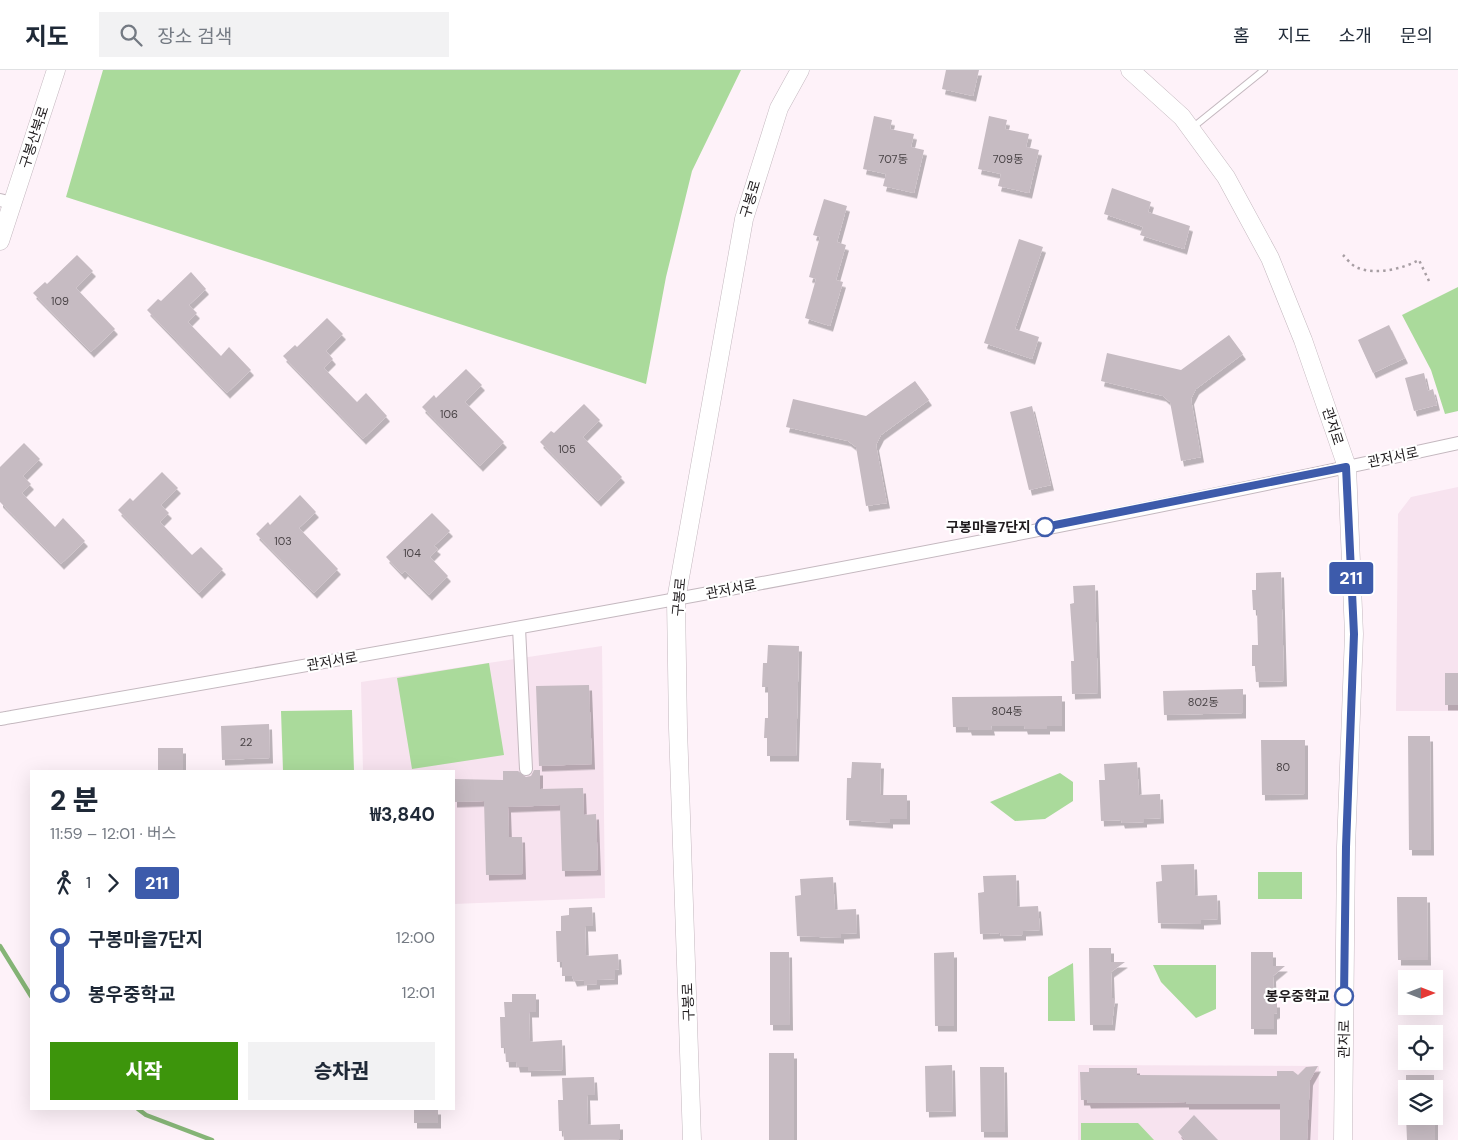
<!DOCTYPE html>
<html lang="ko">
<head>
<meta charset="utf-8">
<style>
	body { margin:0; font-family:"DM Sans","Noto Sans KR",sans-serif; background:#f2f2f3; color:#1f2937; height:100vh; display:flex; flex-direction:column; font-size:19px; white-space:nowrap }
	* { box-sizing:border-box; margin:0 }
	p { font-size:16px; color:#747a83 }
	.icon { flex:none; width:28px; height:28px; fill:none; stroke:currentColor; stroke-width:2; stroke-linecap:round; stroke-linejoin:round }
	.map { position:relative; flex:1; overflow:hidden }
	.details { position:absolute; left:30px; top:700px; width:425px; height:340px; display:flex; flex-direction:column; background:#fff; border-radius:0px; box-shadow:0 5px 20px #0002 }
	.details>* { flex:none }
	.badge { padding:0 10px; border-radius:4px; font-size:18px; line-height:32px }
	.needle { width:32px; rotate:90deg }
	.buttons { position:absolute; left:1398px; top:900px; display:grid; gap:10px }
	.buttons a { display:grid; place-items:center; width:45px; height:45px; border-radius:0px; background:#fff; box-shadow:0 5px 20px #0002; font-size:25px }
	.map>.badge { position:absolute; translate:-50% -50%; box-shadow:0 0 0 2px #fff }
	.legs { display:flex; align-items:center; gap:8px; height:55px; padding:0 20px; font-size:16px }
	.legs p { margin-inline-start:auto }
	.summary { display:flex; align-items:center; justify-content:space-between; height:85px; padding:0 20px }
	h1 { font-size:28px; font-weight:800; line-height:38px }
	.button { display:flex; gap:10px; margin-top:auto; padding:10px 20px }
	.button a { flex:1; height:58px; border-radius:0px; background:#3d950c; color:#fff; font-size:20px; font-weight:800; line-height:58px; text-align:center }
	.button a+a { background:#f2f2f3; color:#1f2937 }
	ul { padding:0 20px; list-style:none }
	li { display:flex; align-items:center; gap:18px; height:55px; font-size:19px }
	li i { display:grid; place-items:center; width:8px; height:100%; margin:0 6px; background:currentColor }
	li i::after { content:''; width:12px; height:12px; margin:-6px; border:4px solid; border-radius:50%; background:#fff }
	li p { margin-inline-start:auto }
	li:first-child i { background:linear-gradient(#0000 50%,currentColor 0) }
	li:last-child i { background:linear-gradient(currentColor 50%,#0000 0) }
	header { display:flex; align-items:center; gap:30px; box-sizing:border-box; height:70px; padding:0 25px; background:#fff; border-bottom:1px solid #e0e1e3 }
	header strong { font-size:24px }
	nav { display:flex; gap:28px; margin-inline-start:auto; font-size:18px }
	.search { width:350px; height:45px; background:#f2f2f3; display:flex; align-items:center; gap:12px; box-sizing:border-box; padding:0 18px; border-radius:0px; color:#747a83; font-size:19px }
	.map>svg:first-child { display:block }
	.built { fill:#f7e3ef }
	.green { fill:#aada9b }
	.lines { fill:none; stroke-linecap:round; stroke-linejoin:round }
	.stream { stroke:#86b577; stroke-width:4.5 }
	.building { fill:#c6bbc2; filter:url(#shadow) }
	.lane-casing { stroke:#c4b8bf; stroke-width:8 }
	.street-casing { stroke:#c4b8bf; stroke-width:14 }
	.secondary-casing { stroke:#c4b8bf; stroke-width:19 }
	.path { stroke:#a79ea3; stroke-width:2.5; stroke-dasharray:2.5 4; stroke-linecap:butt }
	.lane { stroke:#fff; stroke-width:6 }
	.street { stroke:#fff; stroke-width:12 }
	.secondary { stroke:#fff; stroke-width:18 }
	.line-1-casing { stroke:#fff; stroke-width:11 }
	.line-1 { stroke:#3d5bab; stroke-width:8 }
	.stop-1-dot { fill:#fff; stroke:#3d5bab; stroke-width:2.5 }
	.labels { text-anchor:middle; dominant-baseline:central; stroke-width:4.5; stroke-linejoin:round; paint-order:stroke }
	.number-label { font-size:11px; fill:#494346 }
	.street-label { font-size:14px; fill:#1f1b1d; stroke:#fff }
	.stop-label { font-size:14px; font-weight:bold; fill:#1f1b1d; stroke:#fff; text-anchor:end }
</style>
</head>
<body>
<header>
<strong>지도</strong>
<div class="search"><svg class="icon" aria-label="search" viewBox="0 0 24 24"><circle cx="10" cy="10" r="6"/><path d="M15 15l6 6"/></svg>장소 검색</div>
<nav><a>홈</a><a>지도</a><a>소개</a><a>문의</a></nav>
</header>
<div class="map">
<svg width="1458" height="1070" viewBox="0 0 1458 1070">
	<defs>
		<filter id="shadow"><feDropShadow dx="3" dy="5.5" stdDeviation="0" flood-color="#0004"/></filter>
	</defs>
	<rect width="100%" height="100%" fill="#fef2f9"/>
	<path class="built" d="M1458,417V641H1396L1398,444L1411,427Z
		M602,576L605,828L454,834V701H363L361,612Z
		M1078,995L1319,996L1318,1070H1078Z"/>
	<path class="green" d="M103,0H741L692,101L666,207L646,314L66,127Z
		M1458,217V341L1445,344L1431,300L1402,245Z
		M489,593L504,685L412,699L397,608Z
		M352,640L354,701H283L281,641Z
		M1060,703L1073,712V731L1045,749L1015,751L990,732Z
		M1258,802H1302V829H1258Z
		M1073,893L1075,951H1048V907Z
		M1153,895H1216V939L1196,948L1161,912Z
		M1081,1053H1138L1154,1070H1081Z"/>
	<g class="lines">
		<path class="stream" d="M0,876L31,926
			M138,1039L146,1045L212,1070"/>
	</g>
	<path class="building" d="M946,0H979L973,26L942,19Z
		M874,46L892,50L890,59L914,64L911,77L924,80L914,123L883,116L886,104L863,99Z
		M989,46L1007,50L1005,59L1029,64L1026,77L1039,80L1029,123L998,116L1001,104L978,99Z
		M1112,118L1151,132L1148,142L1190,156L1184,179L1140,165L1143,157L1104,144Z
		M824,129L847,136L837,172L846,175L836,210L843,212L830,256L805,248L816,209L809,207L820,167L813,165Z
		M1019,169L1043,177L1015,259L1039,267L1032,289L984,273Z
		M77,185L93,201L76,218L115,259L91,282L33,223L45,212L47,214Z
		M191,202L206,219L189,235L197,243L188,252L221,286L229,277L251,300L227,323L147,240L158,229L161,231Z
		M327,248L343,264L326,281L333,289L324,298L357,332L366,323L387,346L363,369L283,286L295,275L297,277Z
		M1389,255L1405,288L1373,303L1358,270Z
		M1229,265L1243,284L1196,319L1191,329L1201,387L1181,391L1170,332L1163,326L1101,311L1107,283L1181,300Z
		M466,299L482,315L465,332L504,372L480,396L422,337L434,325L436,328Z
		M1424,303L1428,321L1433,319L1437,335L1414,341L1405,308Z
		M915,311L929,330L881,365L876,375L887,433L866,436L856,377L848,371L786,357L793,329L866,346Z
		M584,334L600,350L583,367L622,407L598,431L540,372L551,361L554,363Z
		M1032,336L1051,415L1029,420L1010,342Z
		M24,373L40,389L23,406L31,414L22,423L55,457L63,448L85,471L61,494L0,432V397Z
		M162,402L178,418L161,435L169,443L160,452L192,485L201,477L223,499L199,523L118,440L130,428L133,431Z
		M300,425L316,442L299,458L338,499L314,523L256,464L268,452L270,455Z
		M432,443L450,461L434,476L438,479L430,487L448,506L429,525L405,501L402,504L386,487Z
		M1281,502L1284,611L1256,612L1255,596H1252V575H1258L1257,540H1253L1252,520H1256V503Z
		M1095,515L1098,623L1072,624L1071,591H1074L1070,534L1074,533L1073,516Z
		M768,575L799,576L796,686H767V668H764L765,648H768V617H762L763,593H767Z
		M1445,603H1458V635H1445Z
		M589,615L592,694L539,696L536,616Z
		M1243,619V643L1164,645L1163,621Z
		M1062,626V656H1047V659H1025L1024,656H991L992,660H969L968,657H953L952,627Z
		M269,654L270,688L222,690L221,656Z
		M1408,666H1430L1431,780H1409Z
		M1261,670H1305V724L1262,725Z
		M158,678H183V701H158Z
		M852,692L881,693L880,725H907V749H890V753L846,750L847,708H851Z
		M1137,692L1139,725L1160,724L1161,748L1144,749V752L1122,753L1121,750L1101,751L1099,710H1105L1104,694Z
		M534,700H540V719L583,718L584,745L596,744L598,800L562,801L560,735L508,737L509,767H522L523,804L486,805L484,731L454,732V709L503,710V701H518L526,707L531,706Z
		M1194,794L1195,826L1217,825L1218,849L1201,850V854L1158,853L1156,812L1162,811L1161,795Z
		M1016,805L1017,837L1038,836L1040,860L1023,861V865L1001,866L1000,863L980,864L978,823L984,822L983,806Z
		M833,807L835,840L856,839L857,863L841,864V868L797,866L795,826L801,825L800,809Z
		M1397,827H1427L1428,890H1398Z
		M592,837L593,856H585L586,886L618,884L619,899L615,900V909L597,910V914L584,915V910L574,911L572,906H562V892H557L556,861H561V846L569,845V838Z
		M1089,878H1111V892H1125L1111,902L1112,928H1115L1112,955H1090Z
		M770,882H789L790,955H770Z
		M954,882V956H935L934,883Z
		M1251,882H1273V896H1285L1273,906L1274,932H1277V943L1274,944V959H1251Z
		M512,924H536V942H529L530,972L562,970L563,1000L528,1001V997H517L516,992H506L505,978H501L500,947H505L504,932H512Z
		M769,983H794V1070H769Z
		M952,995L953,1041L926,1042L925,996Z
		M1318,996L1310,1010L1307,1070H1280V1034H1186V1032L1088,1033L1087,1030H1081L1080,1002H1089V998H1137V1005L1277,1006V1001H1293L1298,1005L1306,997Z
		M980,997H1004L1005,1062H981Z
		M1406,1005H1434V1019H1406Z
		M594,1007L595,1025H587L588,1055L620,1054V1069L564,1070L563,1061H559L558,1030H563L562,1008Z
		M414,1039H438V1053H414Z
		M1194,1045L1218,1070H1185L1178,1062Z
		M1406,1046H1435V1070H1407Z"/>
	<g class="lines">
		<defs>
			<path id="lane" d="M1192,58L1264,0"/>
			<path id="street" d="M0,130L12,133
				M519,558L526,699
				M0,649C487,564 975,479 1458,373"/>
			<path id="secondary" d="M1130,0L1182,47L1226,107L1270,188L1303,270L1347,397L1354,564L1346,777L1343,1070
				M0,171L56,0
				M692,1070L678,658L676,530L744,149L779,38L800,0"/>
		</defs>
		<use href="#lane" class="lane-casing"/>
		<use href="#street" class="street-casing"/>
		<use href="#secondary" class="secondary-casing"/>
		<path class="path" d="M1343,185C1347,189 1352,196 1358,198C1377,205 1402,199 1419,190L1429,211"/>
		<use href="#lane" class="lane"/>
		<use href="#street" class="street"/>
		<use href="#secondary" class="secondary"/>
	</g>
	<g class="lines">
		<defs>
			<path id="line-1" d="M1045,457L1346,397L1354,564L1346,777L1344,926"/>
		</defs>
		<use href="#line-1" class="line-1-casing"/>
		<use href="#line-1" class="line-1"/>
	</g>
	<g class="stop-1-dot">
		<circle cx="1045" cy="457" r="9"/>
		<circle cx="1344" cy="926" r="9"/>
	</g>
	<g class="labels">
		<g class="number-label">
			<text x="893" y="89">707동</text>
			<text x="1008" y="89">709동</text>
			<text x="60" y="231">109</text>
			<text x="449" y="344">106</text>
			<text x="567" y="379">105</text>
			<text x="283" y="471">103</text>
			<text x="412" y="483">104</text>
			<text x="1203" y="632">802동</text>
			<text x="1007" y="641">804동</text>
			<text x="246" y="672">22</text>
			<text x="1283" y="697">80</text>
		</g>
		<g class="street-label">
			<text transform="translate(34 67) rotate(-72)">구봉산북로</text>
			<text transform="translate(750 129) rotate(-73)">구봉로</text>
			<text transform="translate(1333 356) rotate(72)">관저로</text>
			<text transform="translate(1393 387) rotate(-12)">관저서로</text>
			<text transform="translate(731 519) rotate(-11)">관저서로</text>
			<text transform="translate(679 527) rotate(-85)">구봉로</text>
			<text transform="translate(332 591) rotate(-10)">관저서로</text>
			<text transform="translate(688 932) rotate(-92)">구봉로</text>
			<text transform="translate(1344 969) rotate(-89)">관저로</text>
		</g>
		<g class="stop-label">
			<text x="1031" y="457">구봉마을7단지</text>
			<text x="1330" y="926">봉우중학교</text>
		</g>
	</g>
</svg>
<div class="buttons">
<a><svg class="needle" viewBox="-14 -14 28 28"><path d="M0-13l5 13h-10z" fill="#e53935"/><path d="M0 13l5-13h-10z" fill="#747a83"/></svg></a>
<a><svg class="icon" aria-label="locate" viewBox="0 0 24 24"><circle cx="12" cy="12" r="6"/><path d="M12 2v4M12 18v4M2 12h4M18 12h4"/></svg></a>
<a><svg class="icon" aria-label="layers" viewBox="0 0 24 24"><path d="M12 4l9 5-9 5-9-5zM3 14l9 5 9-5"/></svg></a>
</div>
<b class="badge" style="left:1351px;top:508px;background:#3d5bab;color:#fff">211</b>
<section class="details">
<div class="summary"><div><h1>2 분</h1><p>11:59 – 12:01 · 버스</p></div><b>₩3,840</b></div>
<div class="legs"><svg class="icon" aria-label="walk" viewBox="0 0 24 24"><circle cx="13" cy="4" r="2"/><path d="M13 8l-2 6 4 7M11 14l-3 7M7 12l3-4h3l4 4"/></svg>1<svg class="icon" aria-label="forward" viewBox="0 0 24 24"><path d="M9 5l7 7-7 7"/></svg><b class="badge" style="background:#3d5bab;color:#fff">211</b></div>
<ul>
<li><i style="color:#3d5bab"></i><b>구봉마을7단지</b><p>12:00</p></li>
<li><i style="color:#3d5bab"></i><b>봉우중학교</b><p>12:01</p></li>
</ul>
<div class="button"><a>시작</a><a>승차권</a></div>
</section>
</div>
</body>
</html>
